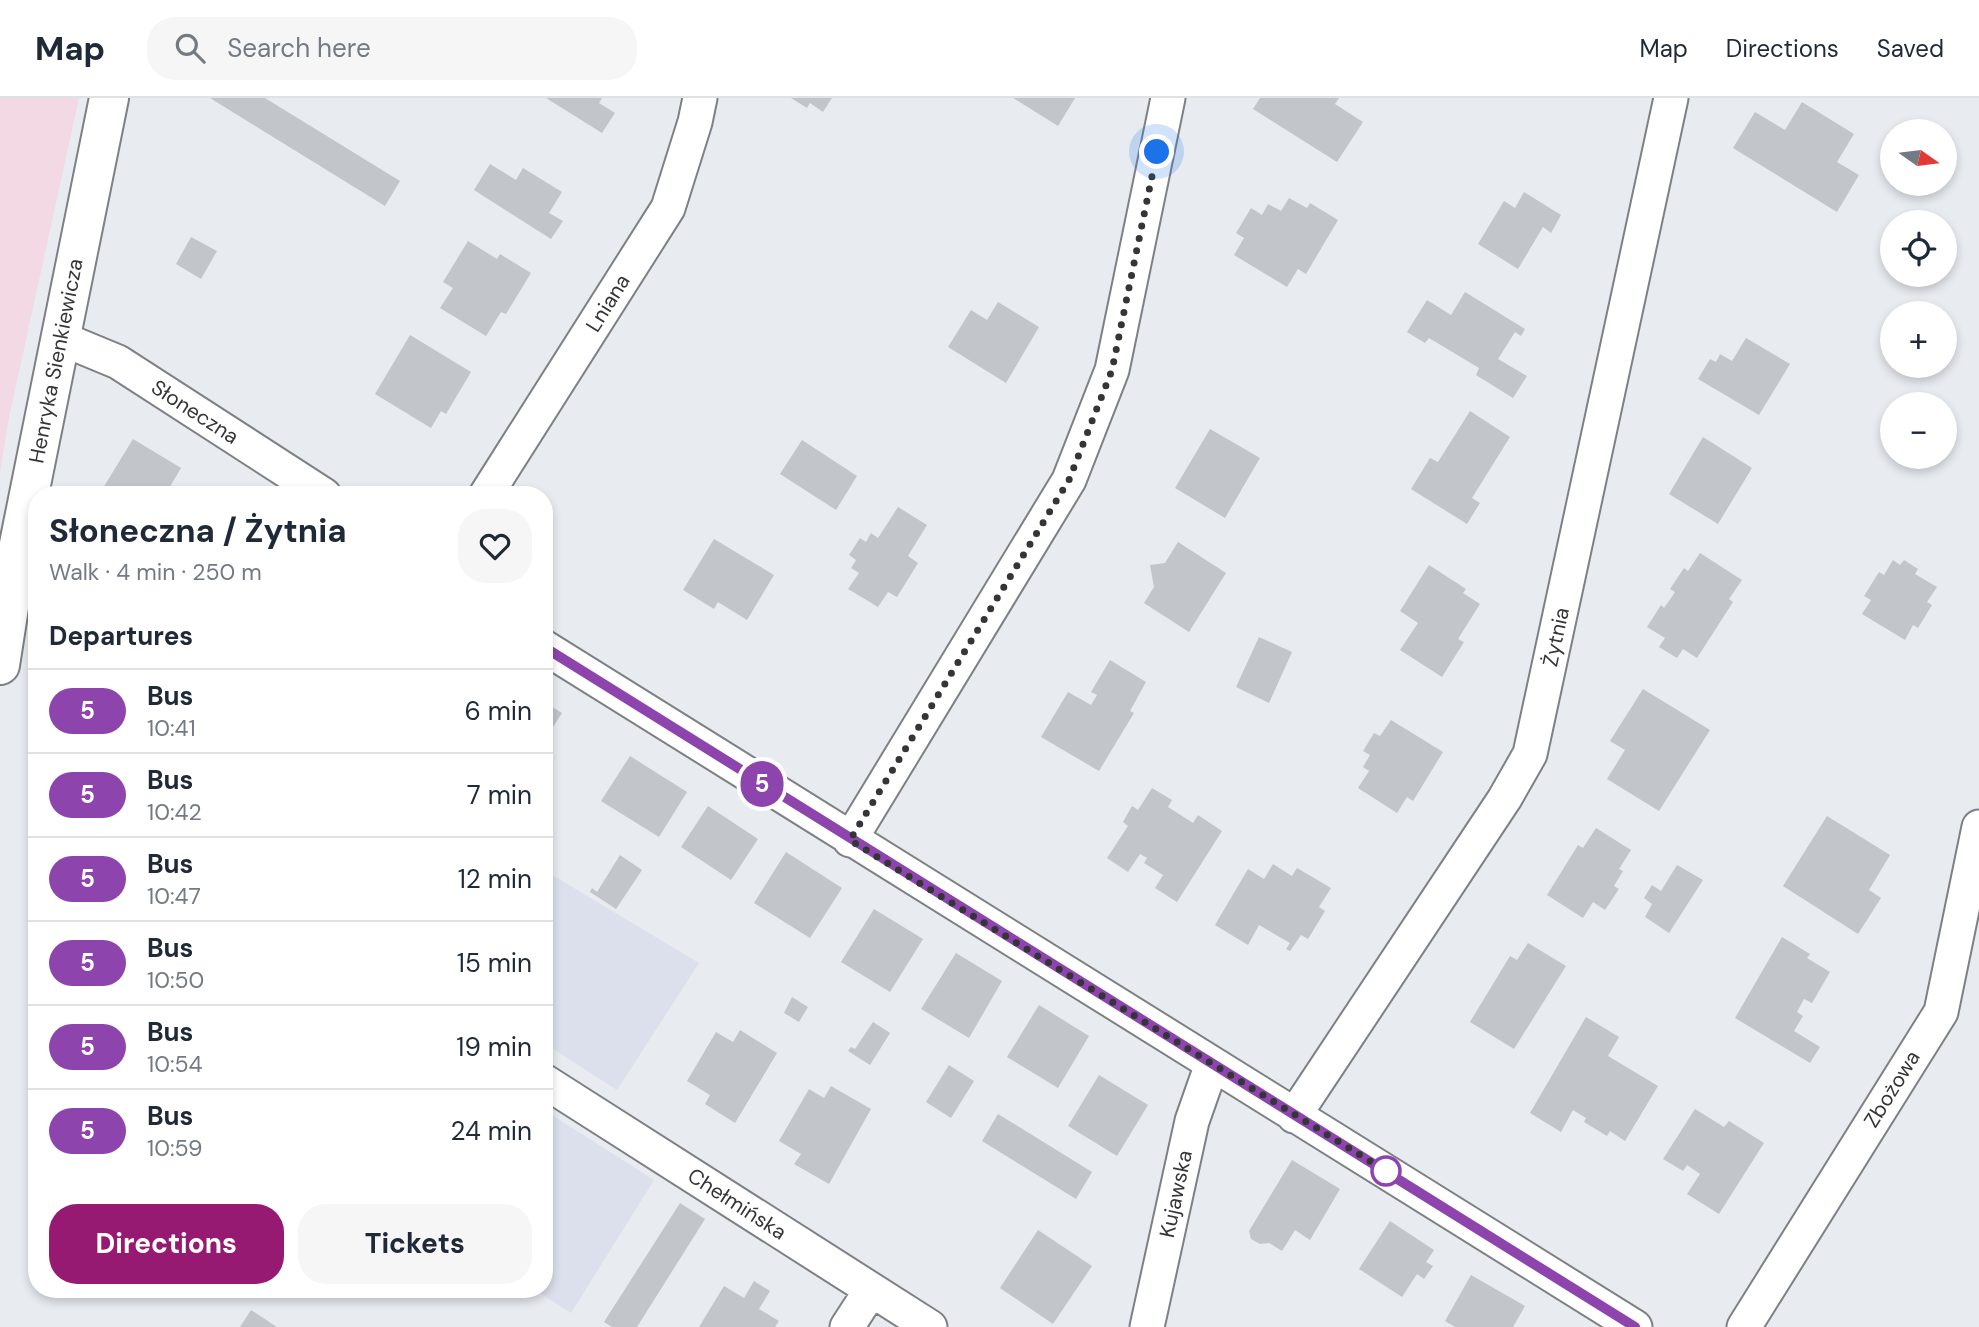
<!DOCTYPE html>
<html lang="en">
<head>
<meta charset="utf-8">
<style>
	body { margin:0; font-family:"DM Sans",sans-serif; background:#f6f6f7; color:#1f2937; height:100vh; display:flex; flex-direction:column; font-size:26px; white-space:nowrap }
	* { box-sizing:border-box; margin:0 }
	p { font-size:23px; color:#747a83 }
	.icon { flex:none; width:38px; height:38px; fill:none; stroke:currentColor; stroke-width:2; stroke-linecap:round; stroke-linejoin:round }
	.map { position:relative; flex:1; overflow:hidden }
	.panel { position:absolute; left:28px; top:388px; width:525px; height:812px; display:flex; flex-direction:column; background:#fff; border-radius:28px; box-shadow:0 4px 10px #0003 }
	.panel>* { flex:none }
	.badge { padding:0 14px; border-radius:23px; font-size:24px; line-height:46px }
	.needle { width:46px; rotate:104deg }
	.buttons { position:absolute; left:1880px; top:21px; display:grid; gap:14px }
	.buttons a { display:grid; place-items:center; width:77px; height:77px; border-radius:50%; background:#fff; box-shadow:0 4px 10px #0003; font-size:35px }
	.you { position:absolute; width:35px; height:35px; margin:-18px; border:5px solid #fff; border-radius:50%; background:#1a73e8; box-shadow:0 0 0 10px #1a73e833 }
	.map>.badge { position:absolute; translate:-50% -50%; box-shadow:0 0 0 4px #fff }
	h2 { padding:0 21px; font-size:26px; line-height:63px }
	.round { display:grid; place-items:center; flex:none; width:74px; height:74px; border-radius:28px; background:#f6f6f7 }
	.overview { display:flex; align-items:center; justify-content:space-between; height:119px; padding:0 21px }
	h1 { font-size:33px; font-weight:700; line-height:52px }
	.primary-button { display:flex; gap:14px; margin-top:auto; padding:14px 21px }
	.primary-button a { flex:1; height:80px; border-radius:28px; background:#971a72; color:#fff; font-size:28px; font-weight:700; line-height:80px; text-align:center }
	.primary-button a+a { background:#f6f6f7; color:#1f2937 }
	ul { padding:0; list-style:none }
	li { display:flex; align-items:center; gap:21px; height:84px; padding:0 21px; border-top:2px solid #e0e1e3 }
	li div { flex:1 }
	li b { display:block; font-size:26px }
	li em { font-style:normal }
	li .badge { min-width:77px; font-weight:700; text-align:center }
	header { display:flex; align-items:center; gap:42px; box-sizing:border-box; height:98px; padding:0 35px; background:#fff; border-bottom:2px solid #e0e1e3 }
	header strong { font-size:33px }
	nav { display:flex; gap:38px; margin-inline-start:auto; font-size:24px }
	.search { width:490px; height:63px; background:#f6f6f7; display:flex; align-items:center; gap:18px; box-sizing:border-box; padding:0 24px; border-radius:28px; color:#747a83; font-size:26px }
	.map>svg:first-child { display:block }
	.built { fill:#dbe0ec }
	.education { fill:#f2d9e4 }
	.building { fill:#c2c5c9 }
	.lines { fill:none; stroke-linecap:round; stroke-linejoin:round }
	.minor-casing { stroke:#7d8084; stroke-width:37 }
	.tertiary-casing { stroke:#7d8084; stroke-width:42 }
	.minor { stroke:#fff; stroke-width:33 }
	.tertiary { stroke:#fff; stroke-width:38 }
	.line-casing { stroke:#fff; stroke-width:16 }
	.line { stroke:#8e44ad; stroke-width:10 }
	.walk { stroke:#343537; stroke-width:7; stroke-dasharray:0 12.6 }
	.stop-dot { fill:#fff; stroke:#8e44ad; stroke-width:3.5 }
	.labels { text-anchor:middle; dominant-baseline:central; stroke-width:5; stroke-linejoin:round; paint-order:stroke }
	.street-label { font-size:21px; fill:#343537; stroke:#fff }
</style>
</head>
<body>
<header>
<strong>Map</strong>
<div class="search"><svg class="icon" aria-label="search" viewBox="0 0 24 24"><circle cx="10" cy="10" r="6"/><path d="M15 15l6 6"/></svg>Search here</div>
<nav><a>Map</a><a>Directions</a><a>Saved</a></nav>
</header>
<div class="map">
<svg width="1979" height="1229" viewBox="0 0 1979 1229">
	<rect width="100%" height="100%" fill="#e8ebf0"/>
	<path class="built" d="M544,772L699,865L617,992L544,945Z
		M544,1012L654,1082L571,1215L535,1192H544Z"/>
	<path class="education" d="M0,0H79L9,319L0,375Z"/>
	<path class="building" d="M210,0H265L400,83L385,108Z
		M546,0H602L599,5L615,15L602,35Z
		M791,0H832L823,14L810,5L807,10Z
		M1013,0H1075L1058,28Z
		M1260,0H1339L1335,6L1363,24L1337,64L1253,11Z
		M1802,4L1854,36L1837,64L1859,77L1837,114L1733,50L1755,14L1785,32Z
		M490,66L516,82L523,70L562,94L549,115L563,123L551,141L474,92Z
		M1524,94L1561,117L1551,135L1543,129L1518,171L1478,146L1504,103L1515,110Z
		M1289,100L1307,110L1310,105L1338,122L1306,176L1298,171L1287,189L1234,157L1244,140L1236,135L1251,110L1262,117L1268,106L1281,113Z
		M191,139L217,153L201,181L176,166Z
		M468,143L497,161L500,156L531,175L506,216L501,214L486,238L440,210L453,190L443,184Z
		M1465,194L1525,231L1521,238L1515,234L1498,261L1527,278L1513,300L1476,277L1479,270L1429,240L1425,245L1407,234L1427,202L1451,217Z
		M998,204L1039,229L1006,285L948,249L971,212L987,222Z
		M410,237L471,274L446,316L441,313L431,330L375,296Z
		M1746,240L1790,266L1759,317L1698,281L1710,261L1716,264L1720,256L1732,263Z
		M1470,313L1510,339L1472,400L1480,405L1467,426L1411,391L1430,360L1438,364Z
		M1210,331L1260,360L1225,420L1175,390Z
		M1703,339L1752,370L1718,426L1669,396Z
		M133,341L181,370L165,397H115L103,390Z
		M802,342L857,378L836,412L780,376Z
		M898,409L927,427L908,458L918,465L897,499L888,494L878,509L848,491L859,475L851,470L856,462L849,457L860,440L866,444L871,435L878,440Z
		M714,441L774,477L747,522L718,504L714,511L683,492Z
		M1178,444L1226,475L1189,534L1144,505L1154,489L1150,467L1165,465Z
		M1700,455L1742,482L1729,501L1733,504L1697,560L1683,551L1677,560L1659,549L1665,540L1647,529L1661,507L1664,510L1675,494L1670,491L1684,470L1688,473Z
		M1893,462L1900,467L1904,462L1918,471L1915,476L1937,489L1927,504L1932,507L1918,530L1913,527L1905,542L1862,516L1871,502L1864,498L1879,474L1884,477Z
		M1429,467L1466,491L1463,495L1480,506L1458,541L1464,544L1442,579L1400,552L1418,525L1400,513Z
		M1259,539L1292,554L1269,605L1236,589Z
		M1110,562L1146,584L1130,613L1134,615L1099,673L1041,639L1068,594L1091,607L1097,597L1091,594Z
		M1643,591L1710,632L1659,713L1607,681L1625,652L1610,643Z
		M544,604L562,615L544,643Z
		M1391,622L1443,654L1413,703L1407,699L1397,715L1358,690L1369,673L1363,669L1370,657L1363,653L1374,635L1380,638Z
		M630,658L687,694L659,739L601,703Z
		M1152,690L1172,702L1168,709L1193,725L1198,717L1222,733L1177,804L1155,790L1163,777L1144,765L1147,760L1140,756L1128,774L1107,760L1128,728L1123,724L1132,708L1138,712Z
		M708,708L758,741L731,782L681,749Z
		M1827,718L1890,757L1869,792L1881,800L1858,836L1783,788Z
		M1596,730L1631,752L1619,771L1623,773L1614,788L1619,791L1605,812L1593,804L1583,820L1547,797L1578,747L1583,750Z
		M786,754L842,790L810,840L754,805Z
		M620,757L642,772L616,811L590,794L592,790L597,794Z
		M1273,766L1292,778L1297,770L1331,790L1319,809L1325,813L1308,841L1301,837L1290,853L1286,851L1290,845L1259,827L1248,847L1215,827L1248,771L1264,781Z
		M1677,767L1703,782L1669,835L1645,819L1652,806L1644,800L1652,787L1661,793Z
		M874,811L923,841L890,894L841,864Z
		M1782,839L1810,856L1807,860L1830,874L1812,905L1804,901L1797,914L1803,918L1794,933L1820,949L1810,965L1735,920Z
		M1528,845L1566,868L1514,951L1470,924L1510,858L1517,862Z
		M956,855L1002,883L969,940L921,911Z
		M792,899L808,909L799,924L784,915Z
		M1039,907L1089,938L1058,990L1007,959Z
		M1586,919L1619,939L1608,958L1658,988L1625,1043L1610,1033L1607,1038L1584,1024L1586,1020L1573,1012L1561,1034L1530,1015Z
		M873,924L890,935L870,967L848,953L851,949L855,951Z
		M740,932L777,955L735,1025L705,1006L710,997L687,983L716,934L733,944Z
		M949,967L974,983L951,1020L926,1004Z
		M1099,977L1148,1007L1117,1058L1068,1028Z
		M831,988L871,1011L829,1086L794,1066L801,1056L779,1043L809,991L824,1000Z
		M1695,1011L1724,1029L1729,1023L1764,1045L1719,1116L1687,1096L1700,1076L1687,1067L1683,1073L1663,1061Z
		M998,1016L1092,1074L1076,1101L982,1043Z
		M1292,1062L1340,1091L1310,1142L1295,1132L1282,1153L1269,1145L1260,1146L1251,1141L1249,1133Z
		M680,1105L705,1121L637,1229H612L604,1224Z
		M1390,1123L1434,1152L1426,1164L1433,1168L1424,1181L1417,1176L1402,1199L1359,1171Z
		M1038,1132L1092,1168L1053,1226L1000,1190Z
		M1471,1177L1525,1208L1513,1229H1455L1445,1223Z
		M754,1183L770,1193L759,1211L779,1223L775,1229H699L724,1188L744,1200Z
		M251,1212L277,1229H240Z"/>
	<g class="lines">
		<defs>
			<path id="minor" d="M60,240L118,264L324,397
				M486,397L668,110L695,24L700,0
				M544,549L1635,1229
				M850,742L1069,382L1112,272L1168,0
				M544,983L930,1229
				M1294,1018L1505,700L1530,656L1671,0
				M847,1229L871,1192
				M1147,1229L1192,1023L1212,966
				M1744,1229L1941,914L1979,729"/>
			<path id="tertiary" d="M0,567L18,451L109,0"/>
		</defs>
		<use href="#minor" class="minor-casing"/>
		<use href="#tertiary" class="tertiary-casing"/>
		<use href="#minor" class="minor"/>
		<use href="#tertiary" class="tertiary"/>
	</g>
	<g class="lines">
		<defs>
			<path id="line" d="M544,549C907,777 1272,1001 1635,1229"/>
		</defs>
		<use href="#line" class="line-casing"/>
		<use href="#line" class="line"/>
		<path class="walk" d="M1157,54L1112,272L1069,382L850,742L1386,1073"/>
	</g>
	<circle class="stop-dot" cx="1386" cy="1073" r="14"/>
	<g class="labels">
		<g class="street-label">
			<text transform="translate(608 205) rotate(-58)">Lniana</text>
			<text transform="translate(56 263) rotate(-79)">Henryka Sienkiewicza</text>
			<text transform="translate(195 314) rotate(33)">Słoneczna</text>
			<text transform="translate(1556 539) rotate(-78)">Żytnia</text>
			<text transform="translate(1892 991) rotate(-58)">Zbożowa</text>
			<text transform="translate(1176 1096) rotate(-78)">Kujawska</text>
			<text transform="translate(737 1106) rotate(33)">Chełmińska</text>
		</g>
	</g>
</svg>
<div class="buttons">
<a><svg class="needle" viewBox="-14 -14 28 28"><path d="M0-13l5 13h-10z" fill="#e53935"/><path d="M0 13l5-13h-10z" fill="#747a83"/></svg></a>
<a><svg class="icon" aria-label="locate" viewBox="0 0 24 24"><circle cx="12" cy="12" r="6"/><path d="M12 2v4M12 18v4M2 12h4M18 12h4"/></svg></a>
<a>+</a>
<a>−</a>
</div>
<div class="you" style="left:1157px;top:54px"></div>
<b class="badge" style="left:762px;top:686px;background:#8e44ad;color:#fff">5</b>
<section class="panel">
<div class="overview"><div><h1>Słoneczna / Żytnia</h1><p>Walk · 4 min · 250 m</p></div><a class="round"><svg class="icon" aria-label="heart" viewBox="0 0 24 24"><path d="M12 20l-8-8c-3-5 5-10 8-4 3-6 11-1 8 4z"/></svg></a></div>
<h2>Departures</h2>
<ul>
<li><span class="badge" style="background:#8e44ad;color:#fff">5</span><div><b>Bus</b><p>10:41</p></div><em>6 min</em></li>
<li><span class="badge" style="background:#8e44ad;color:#fff">5</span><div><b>Bus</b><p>10:42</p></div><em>7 min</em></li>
<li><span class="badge" style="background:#8e44ad;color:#fff">5</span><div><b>Bus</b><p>10:47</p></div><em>12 min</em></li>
<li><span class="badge" style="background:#8e44ad;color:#fff">5</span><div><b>Bus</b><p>10:50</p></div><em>15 min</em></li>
<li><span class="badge" style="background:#8e44ad;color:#fff">5</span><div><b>Bus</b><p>10:54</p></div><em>19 min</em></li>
<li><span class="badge" style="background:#8e44ad;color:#fff">5</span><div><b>Bus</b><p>10:59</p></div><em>24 min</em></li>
</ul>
<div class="primary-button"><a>Directions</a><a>Tickets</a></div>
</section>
</div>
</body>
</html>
